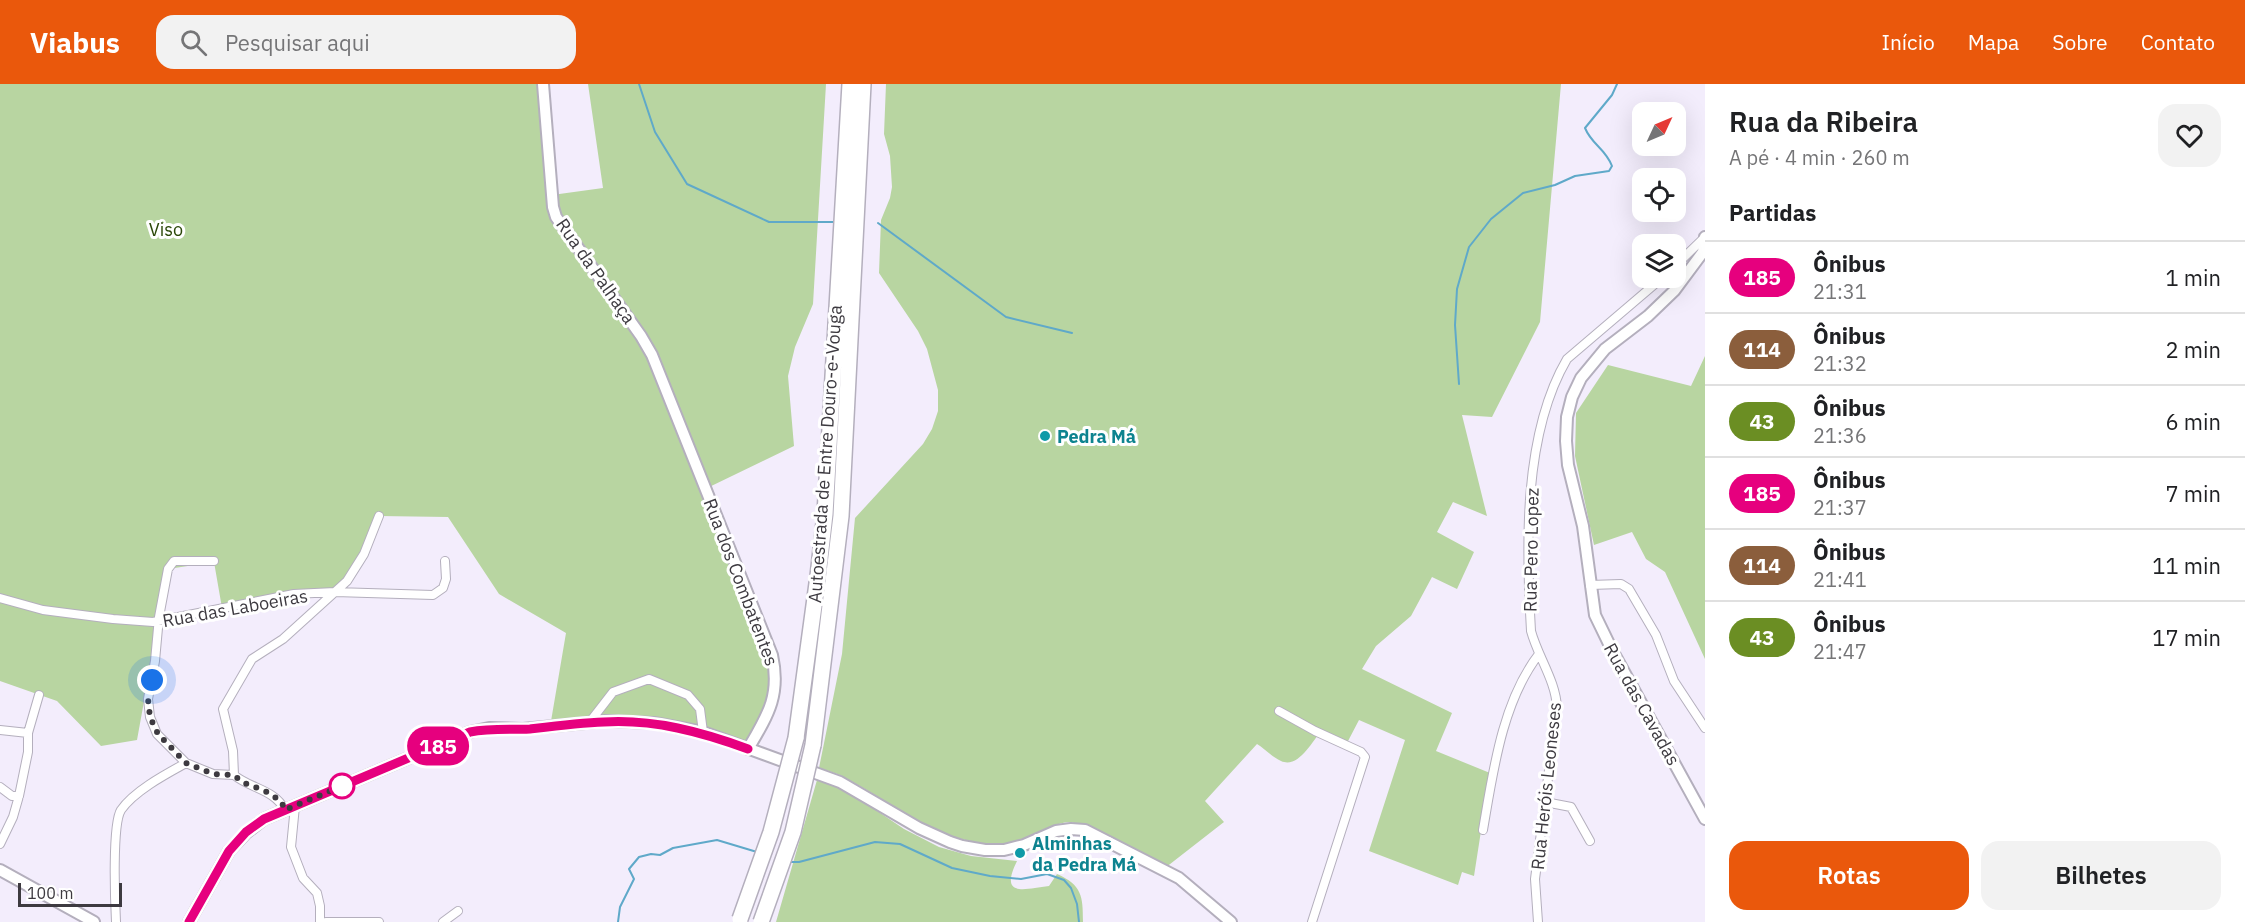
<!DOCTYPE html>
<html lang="pt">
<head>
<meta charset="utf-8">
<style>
	body { margin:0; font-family:"IBM Plex Sans",sans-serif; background:#f2f2f2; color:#202124; height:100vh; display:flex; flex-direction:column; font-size:22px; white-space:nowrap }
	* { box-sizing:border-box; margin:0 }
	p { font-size:20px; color:#757577 }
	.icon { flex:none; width:33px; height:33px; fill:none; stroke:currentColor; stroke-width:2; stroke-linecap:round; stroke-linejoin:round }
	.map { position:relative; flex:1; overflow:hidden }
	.details { display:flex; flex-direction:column; background:#fff; width:540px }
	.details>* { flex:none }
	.badge { padding:0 12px; border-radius:20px; font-size:21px; line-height:39px }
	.needle { width:39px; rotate:46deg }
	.controls { position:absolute; left:1632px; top:18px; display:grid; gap:12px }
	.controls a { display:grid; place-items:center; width:54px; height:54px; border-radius:12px; background:#fff; box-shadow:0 6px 24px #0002; font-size:30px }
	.scale { position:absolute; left:18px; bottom:15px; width:104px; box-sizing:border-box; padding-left:6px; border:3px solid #3d3a40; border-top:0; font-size:16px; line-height:21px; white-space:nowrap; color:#3d3a40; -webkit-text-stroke:4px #fff; paint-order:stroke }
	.you { position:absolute; width:30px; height:30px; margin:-15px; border:4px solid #fff; border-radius:50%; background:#1a73e8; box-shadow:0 0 0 9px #1a73e833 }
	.map>.badge { position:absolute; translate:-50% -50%; box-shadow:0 0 0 3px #fff }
	h2 { padding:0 24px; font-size:22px; line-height:54px }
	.round { display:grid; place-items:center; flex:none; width:63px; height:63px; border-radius:18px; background:#f2f2f2 }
	.overview { display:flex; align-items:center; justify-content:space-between; height:102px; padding:0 24px }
	h1 { font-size:28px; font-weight:600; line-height:45px }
	.action { display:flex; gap:12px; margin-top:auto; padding:12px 24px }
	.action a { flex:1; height:69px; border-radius:18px; background:#ea580c; color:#fff; font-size:24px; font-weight:600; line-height:69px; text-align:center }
	.action a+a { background:#f2f2f2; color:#202124 }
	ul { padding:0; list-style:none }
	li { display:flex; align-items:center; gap:18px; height:72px; padding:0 24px; border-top:2px solid #e0e0e0 }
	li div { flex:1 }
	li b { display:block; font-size:22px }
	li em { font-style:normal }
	li .badge { min-width:66px; font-weight:700; text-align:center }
	header { display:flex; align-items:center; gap:36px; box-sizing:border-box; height:84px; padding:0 30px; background:#ea580c; color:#fff }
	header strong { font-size:28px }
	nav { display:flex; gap:33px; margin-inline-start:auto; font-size:21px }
	.search { width:420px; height:54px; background:#f2f2f2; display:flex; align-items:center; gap:15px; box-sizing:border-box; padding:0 21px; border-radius:18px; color:#757577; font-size:22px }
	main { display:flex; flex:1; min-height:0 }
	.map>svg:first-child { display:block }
	.green { fill:#b8d5a1 }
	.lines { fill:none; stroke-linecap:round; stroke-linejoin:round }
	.stream { stroke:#5fa9c9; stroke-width:2 }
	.street-casing { stroke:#b4afbd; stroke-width:10 }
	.secondary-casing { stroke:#b4afbd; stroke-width:14 }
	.highway-casing { stroke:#b4afbd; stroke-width:18 }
	.street { stroke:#fff; stroke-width:8 }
	.secondary { stroke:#fff; stroke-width:10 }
	.highway { stroke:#fff; stroke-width:15 }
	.highway-bridge-casing { stroke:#b4afbd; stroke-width:18; stroke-linecap:butt }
	.highway-bridge { stroke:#fff; stroke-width:15 }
	.line-casing { stroke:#fff; stroke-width:14 }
	.line { stroke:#e6007e; stroke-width:9 }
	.walk { stroke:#3d3a40; stroke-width:6; stroke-dasharray:0 10.8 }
	.culture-dot { fill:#0f9aa8; stroke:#fff; stroke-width:2 }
	.stop-dot { fill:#fff; stroke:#e6007e; stroke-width:3 }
	.labels { text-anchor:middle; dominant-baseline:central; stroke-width:6; stroke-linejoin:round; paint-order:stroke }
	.park-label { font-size:18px; fill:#2b4809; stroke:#fff }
	.street-label { font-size:18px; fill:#3d3a40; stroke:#fff }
	.culture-label { font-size:18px; font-weight:bold; fill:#0d838f; stroke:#fff; text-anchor:start }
</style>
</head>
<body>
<header>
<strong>Viabus</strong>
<div class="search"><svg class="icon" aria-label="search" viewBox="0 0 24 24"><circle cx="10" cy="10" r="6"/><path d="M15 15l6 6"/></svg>Pesquisar aqui</div>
<nav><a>Início</a><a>Mapa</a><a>Sobre</a><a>Contato</a></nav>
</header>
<main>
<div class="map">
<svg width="1705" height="838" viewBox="0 0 1705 838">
	<rect width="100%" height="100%" fill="#f3edfc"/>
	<path class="green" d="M0,0H539L552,111L603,104L588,0H826L813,220L795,263L788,292L794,362L703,406L772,571L774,613L748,665L654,639L550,643L566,549L499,510L448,433L379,432L364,470L335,508L294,510L222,524L214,478L168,485L137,656L101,662L57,617L0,597Z
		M886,0H1561L1540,238L1492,333L1462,331L1487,432L1453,418L1437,448L1474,468L1457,505L1432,493L1411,532L1376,562L1362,585L1452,629L1436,667L1490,689L1474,792L1462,788L1458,801L1369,767L1405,656L1359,636L1347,659L1321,647C1312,658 1298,685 1281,677C1272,673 1265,665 1257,660L1205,717L1224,738L1165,784L1072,738C1056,737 1040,750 1026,756C1016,759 1004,760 994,760C937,758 896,721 849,696C840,690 829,687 819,684L842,570L855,434L923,360L932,345L938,327V306L927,265L918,247L879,189L881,136L890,114L892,103L890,72L884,50Z
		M1705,272V575L1665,488L1646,475L1632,448L1594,461L1575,372L1576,329L1608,281L1691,302Z
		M817,696L843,705L858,714L904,745L939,763L971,772L1017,777C999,814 1024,805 1049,802L1057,790C1082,801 1083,812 1083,838H776Z"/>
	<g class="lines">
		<path class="stream" d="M639,0L655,48L687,100L769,138H837
			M878,139L1006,233L1072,249
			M1459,300L1455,241L1457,205L1469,163L1491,135L1523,109L1555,101L1575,92L1609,87L1612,82C1605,64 1592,61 1585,44L1612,11L1617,0
			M788,778H799L875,758L900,760L952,784L990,792L1021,795L1047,790L1064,796L1071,804L1077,820L1079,838
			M618,838L620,823L634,795L629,785L639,773L651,770L660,771L673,764L717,756L757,768"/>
		<defs>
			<path id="street" d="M1676,181L1704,154
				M214,477H174L168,485L159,533L155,577L148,615L150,633L157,650L186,679L213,690L234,691
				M1590,501L1621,500L1629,505L1656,551L1674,597L1705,644
				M0,514L43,526L113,535L153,538L294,510L335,508L433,511L443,504L446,495L445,477
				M1279,627L1315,647L1361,668L1365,673L1312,838
				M589,639L613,608L649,595L688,611L700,625L703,648
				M0,646L28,649
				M0,703L12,712H19
				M1545,718L1571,723L1590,757
				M295,722L291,763L303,794L317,809L320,822V838
				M285,726C274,705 251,705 234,691L233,667L223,625L252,575L283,555L347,497L364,470L379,432
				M1483,746C1493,688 1502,618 1539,570
				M0,760L13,733L19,712L28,668V649L39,611
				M116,838C115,818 112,740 121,726C134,707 166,690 186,679
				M326,838H379
				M443,838L458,827
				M1538,838L1535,795L1557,624C1556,597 1538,573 1531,547C1526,462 1523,350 1567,275L1662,194"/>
			<path id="secondary" d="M543,0L553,123L556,133L641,252L652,271L772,571C781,611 768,631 748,665
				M1705,153L1703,168L1674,207L1648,232L1605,265L1581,294L1572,313L1567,333L1566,357L1568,381L1583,442L1595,531L1612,566L1705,735
				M0,786L94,838
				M189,838L229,767L246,749L264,735L470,648L489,644L523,645L606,637L654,639L703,648L840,698L919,744L950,758L962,762L985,766H1004L1024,761L1056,747L1071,745L1085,746L1179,794L1231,838"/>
			<path id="highway" d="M796,654L818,492L825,430L850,0
				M813,661L841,432L863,0"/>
		</defs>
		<use href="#street" class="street-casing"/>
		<use href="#secondary" class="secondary-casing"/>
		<use href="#highway" class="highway-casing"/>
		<use href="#street" class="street"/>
		<use href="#secondary" class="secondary"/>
		<use href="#highway" class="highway"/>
		<defs>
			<path id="highway-bridge" d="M740,835L771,748L796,654
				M761,838L793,748L813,661"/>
		</defs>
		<use href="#highway-bridge" class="highway-bridge-casing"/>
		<use href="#highway-bridge" class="highway-bridge"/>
	</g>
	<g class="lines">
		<defs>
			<path id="line" d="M189,838L229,767L246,748L264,735L470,648C490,644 510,646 530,645C555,642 579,639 604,638C654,635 702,648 748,665"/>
		</defs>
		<use href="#line" class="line-casing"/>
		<use href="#line" class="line"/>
		<path class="walk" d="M152,596L148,615L150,633L158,650L186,679L213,690L234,691L242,698L265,707L281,717L285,726L342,702"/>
	</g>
	<g class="culture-dot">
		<circle cx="1045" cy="352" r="6"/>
		<circle cx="1020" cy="769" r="6"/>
	</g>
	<circle class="stop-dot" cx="342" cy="702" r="12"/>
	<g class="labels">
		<g class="park-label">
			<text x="166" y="145">Viso</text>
		</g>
		<g class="street-label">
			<text transform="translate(596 187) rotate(55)">Rua da Palhaça</text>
			<text transform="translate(825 370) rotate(-86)">Autoestrada de Entre Douro-e-Vouga</text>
			<text transform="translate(1531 466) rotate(-89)">Rua Pero Lopez</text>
			<text transform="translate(741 498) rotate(69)">Rua dos Combatentes</text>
			<text transform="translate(235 524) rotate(-10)">Rua das Laboeiras</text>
			<text transform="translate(1642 620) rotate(61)">Rua das Cavadas</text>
			<text transform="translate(1546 702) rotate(-84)">Rua Heróis Leoneses</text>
		</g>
		<g class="culture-label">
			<text x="1057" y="352">Pedra Má</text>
			<text x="1032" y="759">Alminhas<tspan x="1032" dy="21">da Pedra Má</tspan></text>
		</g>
	</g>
</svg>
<div class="controls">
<a><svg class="needle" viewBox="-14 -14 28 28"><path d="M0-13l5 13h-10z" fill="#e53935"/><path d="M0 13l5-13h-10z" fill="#757577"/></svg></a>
<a><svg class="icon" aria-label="locate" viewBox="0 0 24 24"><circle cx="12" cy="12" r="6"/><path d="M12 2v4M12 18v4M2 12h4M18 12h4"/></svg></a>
<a><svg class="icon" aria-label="layers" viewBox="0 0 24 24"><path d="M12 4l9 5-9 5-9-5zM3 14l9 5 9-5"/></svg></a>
</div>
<div class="scale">100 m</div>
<div class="you" style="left:152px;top:596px"></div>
<b class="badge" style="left:438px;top:662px;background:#e6007e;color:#fff">185</b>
</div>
<section class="details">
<div class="overview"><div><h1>Rua da Ribeira</h1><p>A pé · 4 min · 260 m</p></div><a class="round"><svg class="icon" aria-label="heart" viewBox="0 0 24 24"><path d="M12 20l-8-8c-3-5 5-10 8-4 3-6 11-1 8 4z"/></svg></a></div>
<h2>Partidas</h2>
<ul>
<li><span class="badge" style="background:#e6007e;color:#fff">185</span><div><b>Ônibus</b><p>21:31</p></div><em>1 min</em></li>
<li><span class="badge" style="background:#8b5e3c;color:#fff">114</span><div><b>Ônibus</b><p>21:32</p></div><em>2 min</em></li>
<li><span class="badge" style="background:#6b8e23;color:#fff">43</span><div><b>Ônibus</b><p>21:36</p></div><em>6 min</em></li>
<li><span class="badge" style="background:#e6007e;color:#fff">185</span><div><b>Ônibus</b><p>21:37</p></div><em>7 min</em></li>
<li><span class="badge" style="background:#8b5e3c;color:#fff">114</span><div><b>Ônibus</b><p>21:41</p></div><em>11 min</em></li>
<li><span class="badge" style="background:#6b8e23;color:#fff">43</span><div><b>Ônibus</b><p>21:47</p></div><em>17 min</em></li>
</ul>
<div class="action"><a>Rotas</a><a>Bilhetes</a></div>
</section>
</main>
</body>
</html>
